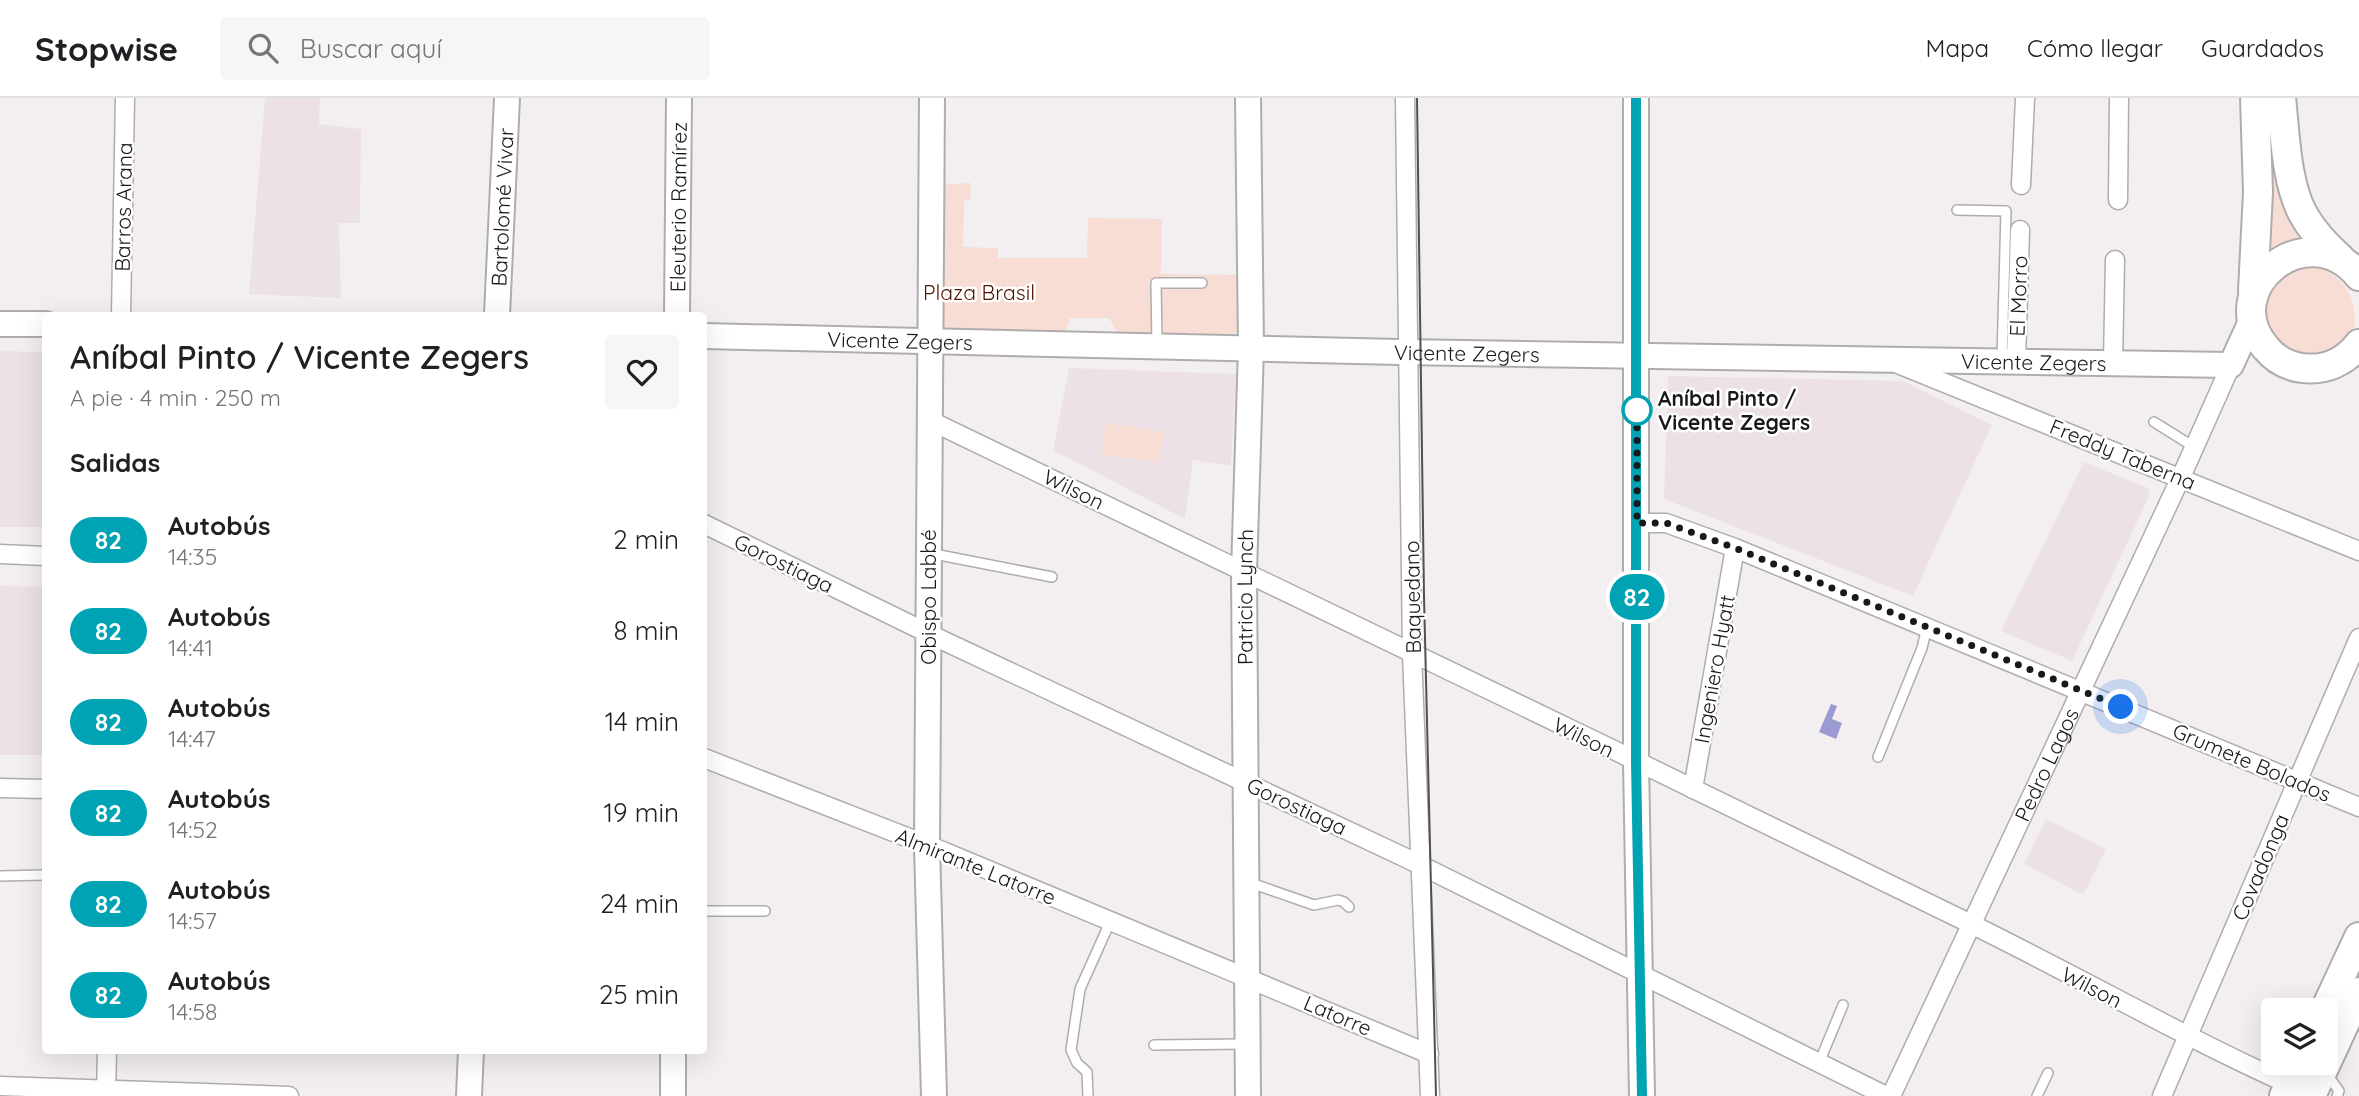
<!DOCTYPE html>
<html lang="es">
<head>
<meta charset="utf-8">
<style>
	body { margin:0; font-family:Quicksand,sans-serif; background:#f6f6f6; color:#202124; height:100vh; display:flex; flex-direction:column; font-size:26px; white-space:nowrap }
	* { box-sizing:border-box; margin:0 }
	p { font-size:23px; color:#757577 }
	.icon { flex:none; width:38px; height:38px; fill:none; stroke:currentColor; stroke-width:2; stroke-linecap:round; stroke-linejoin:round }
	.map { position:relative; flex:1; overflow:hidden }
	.sheet { position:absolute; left:42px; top:214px; width:665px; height:742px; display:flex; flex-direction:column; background:#fff; border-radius:7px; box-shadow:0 7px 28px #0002 }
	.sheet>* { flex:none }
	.badge { padding:0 14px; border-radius:23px; font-size:24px; line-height:46px }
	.controls { position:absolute; left:2261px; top:900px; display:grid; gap:14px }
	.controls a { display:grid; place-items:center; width:77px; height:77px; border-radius:7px; background:#fff; box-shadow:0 7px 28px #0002; font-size:35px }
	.you { position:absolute; width:35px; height:35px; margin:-18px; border:5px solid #fff; border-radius:50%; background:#1a73e8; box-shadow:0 0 0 10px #1a73e833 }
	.map>.badge { position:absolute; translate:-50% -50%; box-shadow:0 0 0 4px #fff }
	h2 { padding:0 28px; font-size:26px; line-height:63px }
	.round { display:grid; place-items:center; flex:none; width:74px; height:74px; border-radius:7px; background:#f6f6f6 }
	.summary { display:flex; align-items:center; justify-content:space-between; height:119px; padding:0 28px }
	h1 { font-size:33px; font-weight:600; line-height:52px }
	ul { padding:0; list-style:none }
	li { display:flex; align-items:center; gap:21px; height:91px; padding:0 28px }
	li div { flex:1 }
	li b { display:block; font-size:26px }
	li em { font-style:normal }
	li .badge { min-width:77px; font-weight:700; text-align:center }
	header { display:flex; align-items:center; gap:42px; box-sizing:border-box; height:98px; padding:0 35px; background:#fff; border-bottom:2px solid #e0e0e0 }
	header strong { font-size:33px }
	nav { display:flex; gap:38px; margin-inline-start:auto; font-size:24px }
	.search { width:490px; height:63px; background:#f6f6f6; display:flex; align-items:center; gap:18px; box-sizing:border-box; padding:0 24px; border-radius:7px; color:#757577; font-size:26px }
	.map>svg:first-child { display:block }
	.built { fill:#ede1e8 }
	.green { fill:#f7ddd3 }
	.water { fill:#9c9ad3 }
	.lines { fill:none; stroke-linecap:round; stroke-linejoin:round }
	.lane-casing { stroke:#b0acae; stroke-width:12 }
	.street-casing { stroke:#b0acae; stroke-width:21 }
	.secondary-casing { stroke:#b0acae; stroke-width:28 }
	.primary-casing { stroke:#b0acae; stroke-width:32 }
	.lane { stroke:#fff; stroke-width:9 }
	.street { stroke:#fff; stroke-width:18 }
	.secondary { stroke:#fff; stroke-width:24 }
	.primary { stroke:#fff; stroke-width:28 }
	.tram { stroke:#524f51; stroke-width:2 }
	.line-casing { stroke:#fff; stroke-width:16 }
	.line { stroke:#00a3b4; stroke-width:10 }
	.walk { stroke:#1a1819; stroke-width:7; stroke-dasharray:0 12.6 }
	.stop-dot { fill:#fff; stroke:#00a3b4; stroke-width:3.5 }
	.labels { text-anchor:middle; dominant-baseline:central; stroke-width:5; stroke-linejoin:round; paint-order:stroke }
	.street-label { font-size:21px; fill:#1a1819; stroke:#fff }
	.park-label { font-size:21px; fill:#4c1500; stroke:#fff }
	.stop-label { font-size:21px; font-weight:bold; fill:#1a1819; stroke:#fff; text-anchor:start }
</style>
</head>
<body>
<header>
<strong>Stopwise</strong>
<div class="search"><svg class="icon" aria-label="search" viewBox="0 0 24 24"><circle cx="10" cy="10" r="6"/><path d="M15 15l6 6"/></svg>Buscar aquí</div>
<nav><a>Mapa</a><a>Cómo llegar</a><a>Guardados</a></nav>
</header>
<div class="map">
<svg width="2359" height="998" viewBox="0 0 2359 998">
	<rect width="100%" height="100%" fill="#f3eff1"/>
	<path class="built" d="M265,0H320L319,26L361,31L360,125H339L341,200L249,196Z
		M0,253L45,254V429H0Z
		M1069,270L1236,276L1231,368L1193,362L1185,421L1053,352Z
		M1668,278L1903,283L1992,327L1913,498L1664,401Z
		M2084,364L2148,390L2150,396L2072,563L2001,533Z
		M0,488L45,489V657H0Z
		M2046,721L2106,751L2083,797L2024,766Z"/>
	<path class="green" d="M2278,72L2312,150L2268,165L2270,77Z
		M971,85L970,102L964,103L963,149L998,150V160H1087L1088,120L1162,121L1161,176L1243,177L1242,226L1235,235L1226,236L1118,235L1109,220H1070L1065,233L945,232L938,227L936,93L948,86Z
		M2312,166C2341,176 2359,197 2354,231C2352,237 2348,245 2342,249C2333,256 2308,260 2296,263L2258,222L2275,177Z
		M1106,325L1164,334L1159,365L1101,356Z"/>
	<path class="water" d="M1831,606L1837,608L1832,621L1842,625L1836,641L1819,634Z"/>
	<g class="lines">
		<defs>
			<path id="lane" d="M1957,112L2006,113L2002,261
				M1157,246L1156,185H1202
				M2154,324L2194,349
				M929,455L1052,479
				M1878,659L1922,550L1927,529
				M0,778L46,777
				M1248,784L1314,807L1338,802L1344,804L1349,809
				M704,813H765
				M1154,947L1246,946
				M1819,965L1843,907
				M2327,976L2339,993L2337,998
				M1088,998L1087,974L1077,965L1071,952L1080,891L1111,822
				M2037,998L2048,975"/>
			<g id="street">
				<path d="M1405,0L1412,556L1430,998"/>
				<path d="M2021,87L2025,0"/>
				<path d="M2118,102L2119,0"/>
				<path d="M121,217L125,0"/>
				<path d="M2016,263L2020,132"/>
				<path d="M2113,265L2115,162"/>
				<path d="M1898,266L2359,453"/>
				<path d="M929,322C1276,488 1623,656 1969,825C2079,879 2185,940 2297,990"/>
				<path d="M1637,425H1666L1735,450L2359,709"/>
				<path d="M704,426L942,542L1406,760L1886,998"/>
				<path d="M0,456L46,458"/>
				<path d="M704,660L945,754L1429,956"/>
				<path d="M0,690L46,691"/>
				<path d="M1693,691L1735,450"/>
				<path d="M0,988L289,998"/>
				<path d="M106,998L107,952"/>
				<path id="s1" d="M1891,998L2181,379L2231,267"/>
				<path d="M2162,998L2359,540"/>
			</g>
			<g id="secondary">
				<path d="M932,0L927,749L934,998"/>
				<path d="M1636,0V664L1642,998"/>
				<path id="s2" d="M497,217L507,0"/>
				<path id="s3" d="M677,217L679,0"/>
				<path d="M0,226H46"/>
				<path id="s4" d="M704,238L1399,254L2231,267L2252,221"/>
				<path d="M469,998L471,952"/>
				<path d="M673,998V952"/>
				<path id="s5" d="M1248,998L1244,474L1251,250L1248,0"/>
			</g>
			<path id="primary" d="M2281,0C2285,35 2286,83 2302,114C2312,133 2326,147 2341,161
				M2359,178C2307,115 2215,191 2266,250C2275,261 2288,268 2302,270C2325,273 2345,264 2359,246
				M2253,193L2258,94L2255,0
				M2325,912L2359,839
				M2284,998L2300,964
				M2311,998L2359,894"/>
		</defs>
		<use href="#lane" class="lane-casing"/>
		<use href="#street" class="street-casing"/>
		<use href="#secondary" class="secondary-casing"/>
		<use href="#primary" class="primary-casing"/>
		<use href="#lane" class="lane"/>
		<use href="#street" class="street"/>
		<use href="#secondary" class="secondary"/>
		<use href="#primary" class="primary"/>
		<path class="tram" d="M1417,0L1424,498L1436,998"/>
	</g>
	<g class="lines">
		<defs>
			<path id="line" d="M1636,0V664L1642,998"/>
		</defs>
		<use href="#line" class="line-casing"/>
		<use href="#line" class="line"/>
		<path class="walk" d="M1637,312V302V425H1666L1735,450L2121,609"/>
	</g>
	<circle class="stop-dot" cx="1637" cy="312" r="14"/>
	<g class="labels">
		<g class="street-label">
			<text stroke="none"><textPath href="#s2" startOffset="108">Bartolomé Vivar</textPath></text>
			<text transform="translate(123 109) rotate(-89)">Barros Arana</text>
			<text stroke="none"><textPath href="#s3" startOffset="108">Eleuterio Ramírez</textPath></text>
			<text transform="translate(2018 198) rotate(-88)">El Morro</text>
			<text stroke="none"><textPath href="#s4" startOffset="196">Vicente Zegers</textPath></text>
			<text stroke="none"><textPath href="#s4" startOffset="763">Vicente Zegers</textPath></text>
			<text stroke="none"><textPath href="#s4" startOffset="1330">Vicente Zegers</textPath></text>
			<text transform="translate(2123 356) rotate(22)">Freddy Taberna</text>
			<text transform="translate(1074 391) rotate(26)">Wilson</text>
			<text transform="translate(784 465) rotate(26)">Gorostiaga</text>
			<text transform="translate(928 499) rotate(-90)">Obispo Labbé</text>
			<text stroke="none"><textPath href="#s5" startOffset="499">Patricio Lynch</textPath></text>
			<text transform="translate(1412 499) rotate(-91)">Baquedano</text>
			<text transform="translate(1714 571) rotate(-80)">Ingeniero Hyatt</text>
			<text transform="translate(1584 639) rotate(26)">Wilson</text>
			<text transform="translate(2252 664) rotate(23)">Grumete Bolados</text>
			<text stroke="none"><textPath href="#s1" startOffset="366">Pedro Lagos</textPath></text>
			<text transform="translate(1297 708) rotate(25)">Gorostiaga</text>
			<text transform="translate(976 768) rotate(22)">Almirante Latorre</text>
			<text transform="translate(2260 769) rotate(-67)">Covadonga</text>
			<text transform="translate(2092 889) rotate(27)">Wilson</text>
			<text transform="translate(1338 917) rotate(23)">Latorre</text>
		</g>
		<g class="park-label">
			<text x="979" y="194">Plaza Brasil</text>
		</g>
		<g class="stop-label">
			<text x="1658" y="300">Aníbal Pinto /<tspan x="1658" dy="24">Vicente Zegers</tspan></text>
		</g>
	</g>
</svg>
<div class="controls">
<a><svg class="icon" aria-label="layers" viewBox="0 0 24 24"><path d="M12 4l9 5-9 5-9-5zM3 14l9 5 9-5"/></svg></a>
</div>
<div class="you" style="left:2121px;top:609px"></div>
<b class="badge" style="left:1637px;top:499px;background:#00a3b4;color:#fff">82</b>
<section class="sheet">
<div class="summary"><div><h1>Aníbal Pinto / Vicente Zegers</h1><p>A pie · 4 min · 250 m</p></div><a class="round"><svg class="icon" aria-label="heart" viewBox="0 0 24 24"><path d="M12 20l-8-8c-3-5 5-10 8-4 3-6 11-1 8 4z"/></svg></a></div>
<h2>Salidas</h2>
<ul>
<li><span class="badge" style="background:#00a3b4;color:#fff">82</span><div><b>Autobús</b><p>14:35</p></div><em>2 min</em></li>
<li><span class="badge" style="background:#00a3b4;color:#fff">82</span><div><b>Autobús</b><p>14:41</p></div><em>8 min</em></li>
<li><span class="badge" style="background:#00a3b4;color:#fff">82</span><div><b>Autobús</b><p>14:47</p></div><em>14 min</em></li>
<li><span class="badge" style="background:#00a3b4;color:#fff">82</span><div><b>Autobús</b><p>14:52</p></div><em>19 min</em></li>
<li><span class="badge" style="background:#00a3b4;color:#fff">82</span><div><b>Autobús</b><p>14:57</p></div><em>24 min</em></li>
<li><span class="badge" style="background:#00a3b4;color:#fff">82</span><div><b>Autobús</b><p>14:58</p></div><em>25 min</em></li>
</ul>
</section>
</div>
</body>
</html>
